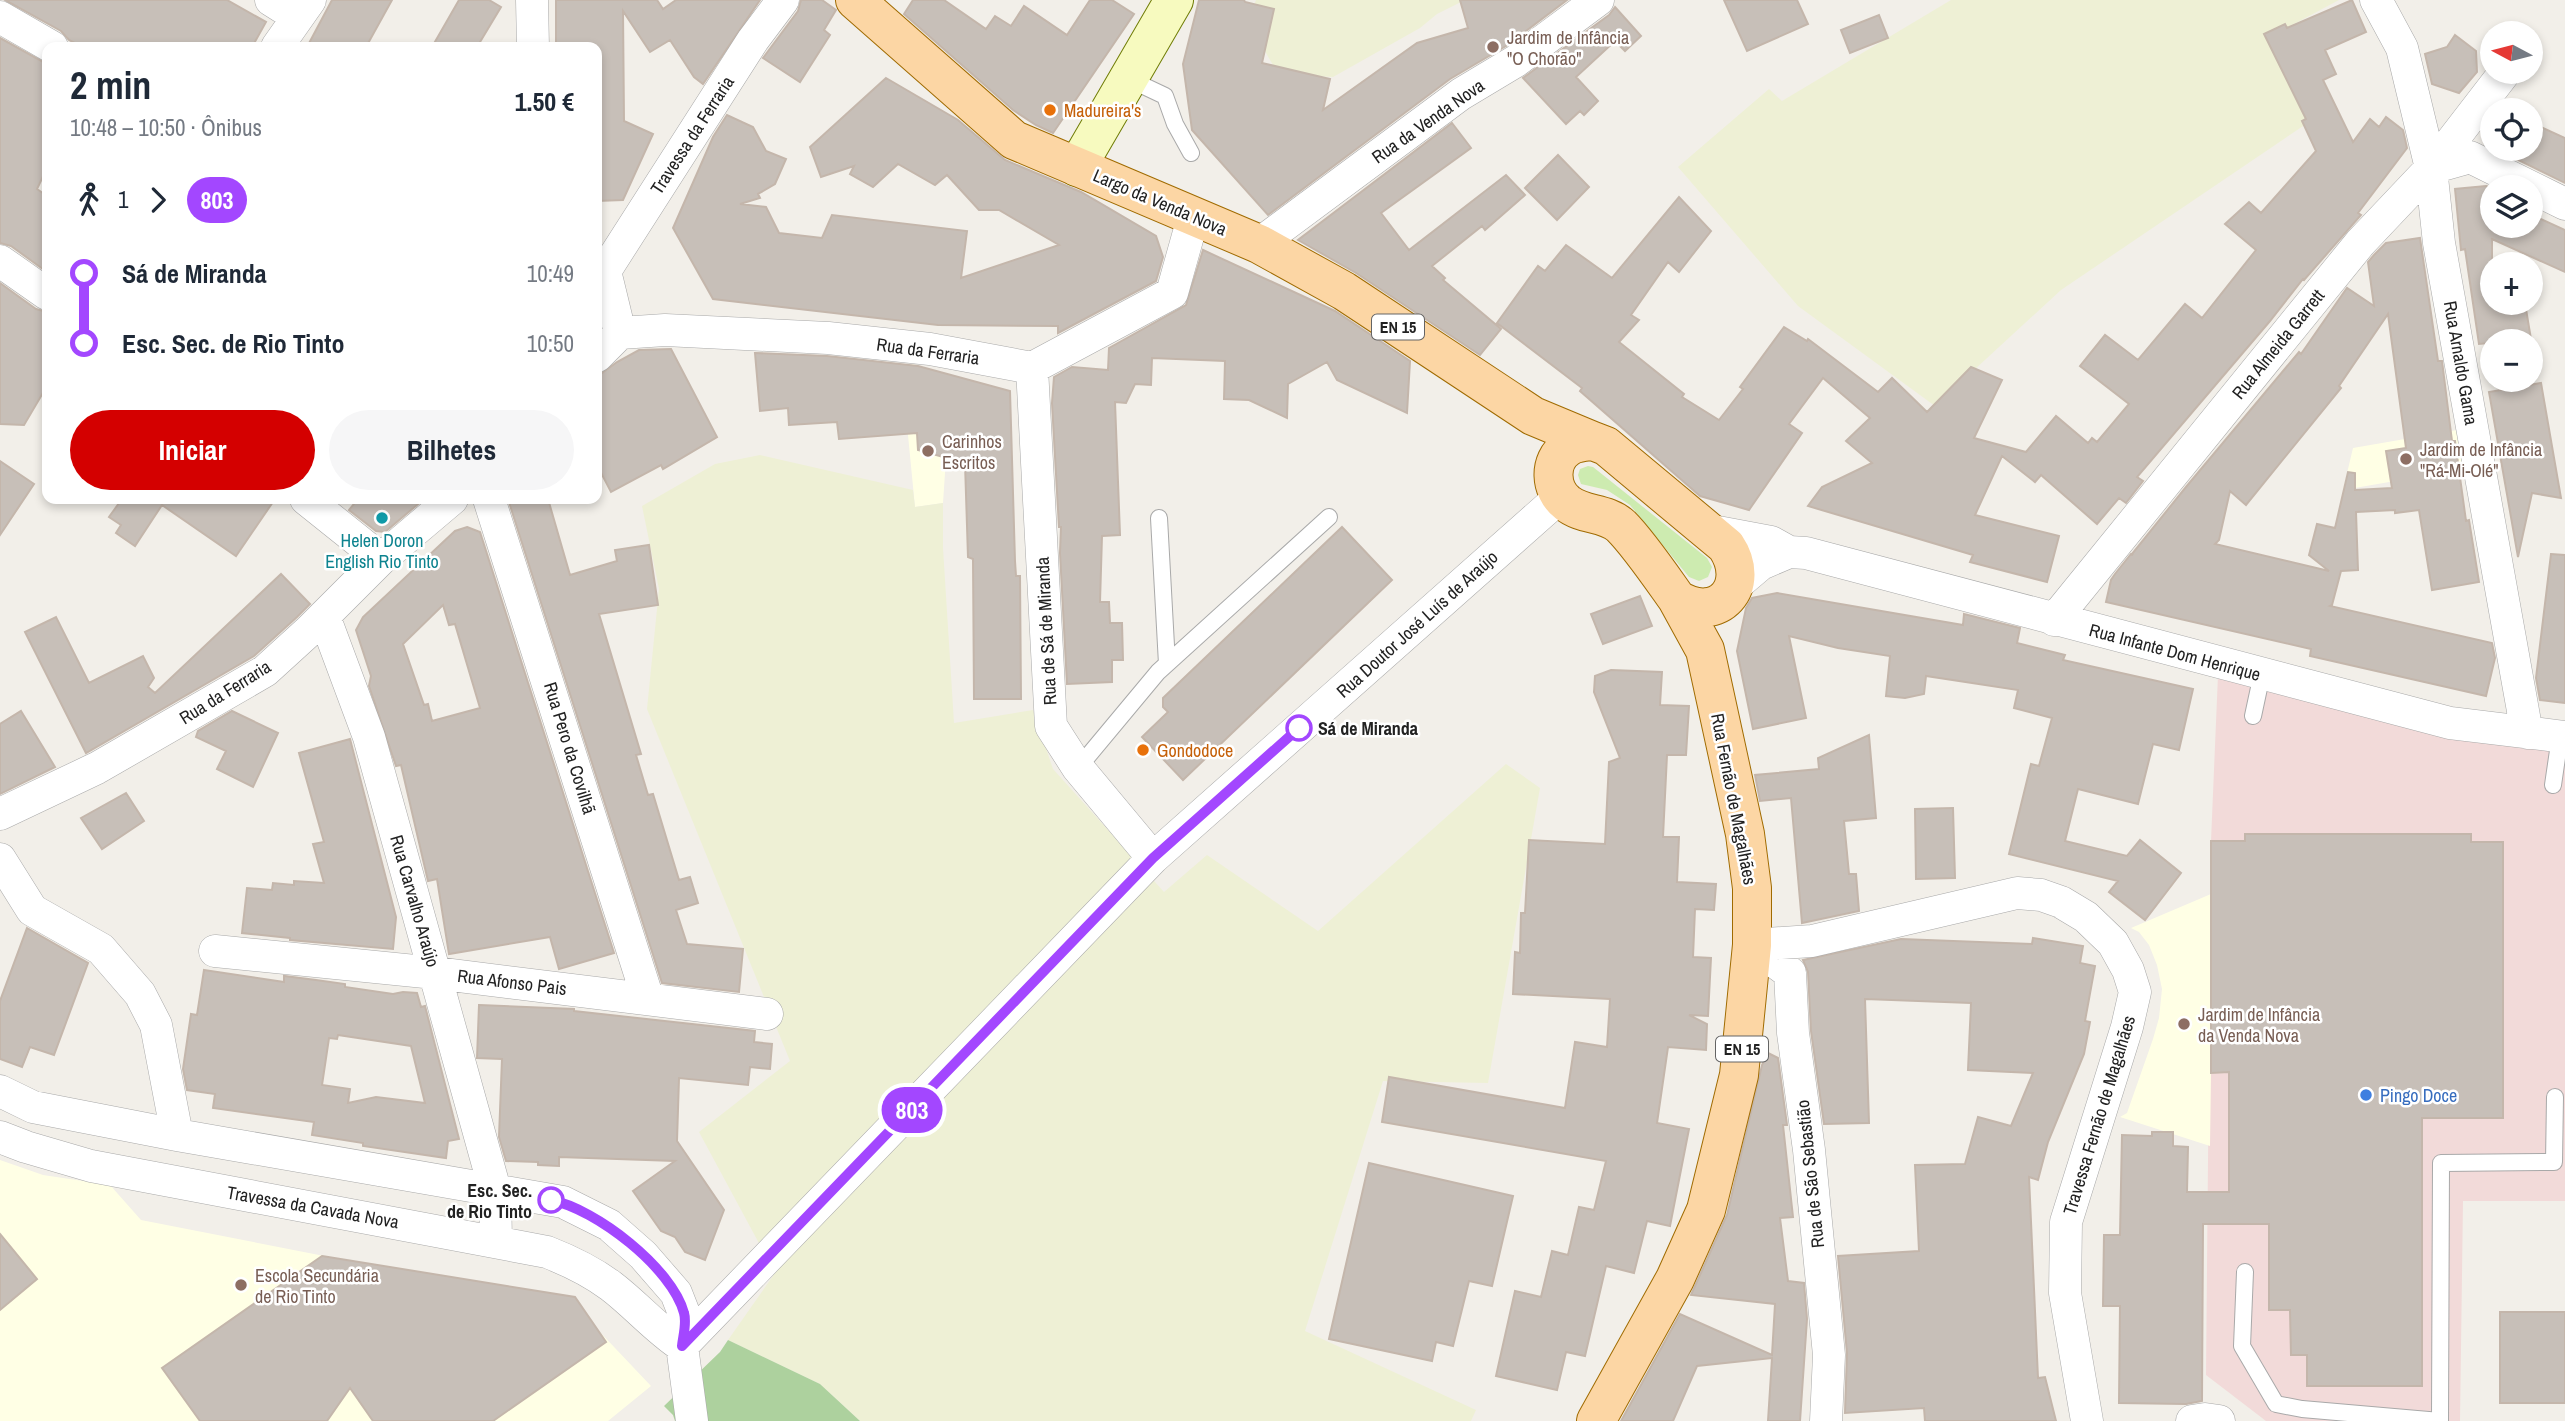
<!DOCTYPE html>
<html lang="pt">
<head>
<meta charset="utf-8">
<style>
	body { margin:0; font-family:"Archivo Narrow",sans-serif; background:#f6f6f7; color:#1f2937; height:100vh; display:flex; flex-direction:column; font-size:26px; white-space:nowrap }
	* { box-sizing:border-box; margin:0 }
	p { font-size:23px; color:#747a83 }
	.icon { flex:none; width:38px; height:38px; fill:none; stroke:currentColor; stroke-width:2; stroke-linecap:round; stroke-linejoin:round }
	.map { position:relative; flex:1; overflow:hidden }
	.panel { position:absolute; left:42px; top:42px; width:560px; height:462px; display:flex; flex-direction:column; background:#fff; border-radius:14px; box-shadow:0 4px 10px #0003 }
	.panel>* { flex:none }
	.badge { padding:0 14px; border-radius:23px; font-size:24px; line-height:46px }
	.needle { width:46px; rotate:277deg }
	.buttons { position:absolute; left:2480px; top:21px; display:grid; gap:14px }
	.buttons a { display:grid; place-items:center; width:63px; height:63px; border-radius:50%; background:#fff; box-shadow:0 4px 10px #0003; font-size:35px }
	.map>.badge { position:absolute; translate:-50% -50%; box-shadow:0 0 0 4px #fff }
	.legs { display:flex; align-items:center; gap:10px; height:77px; padding:0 28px; font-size:23px }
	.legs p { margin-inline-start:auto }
	.head { display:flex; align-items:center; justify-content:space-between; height:119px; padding:0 28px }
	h1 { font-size:38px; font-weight:700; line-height:52px }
	.cta { display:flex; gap:14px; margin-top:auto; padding:14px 28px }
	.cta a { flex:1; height:80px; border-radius:42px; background:#d40000; color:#fff; font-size:28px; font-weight:700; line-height:80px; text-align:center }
	.cta a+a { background:#f6f6f7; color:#1f2937 }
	ul { padding:0 28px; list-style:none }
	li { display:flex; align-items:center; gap:24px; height:70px; font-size:26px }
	li i { display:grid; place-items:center; width:10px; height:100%; margin:0 9px; background:currentColor }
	li i::after { content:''; width:18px; height:18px; margin:-9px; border:5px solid; border-radius:50%; background:#fff }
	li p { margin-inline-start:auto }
	li:first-child i { background:linear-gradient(#0000 50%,currentColor 0) }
	li:last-child i { background:linear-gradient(currentColor 50%,#0000 0) }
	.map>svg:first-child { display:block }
	.commercial { fill:#f2dad9 }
	.education { fill:#ffffe5 }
	.farmland { fill:#eef0d5 }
	.grass { fill:#cdebb0 }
	.forest { fill:#add19e }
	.building { fill:#c7bfb8; stroke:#c4b6ab; stroke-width:2; fill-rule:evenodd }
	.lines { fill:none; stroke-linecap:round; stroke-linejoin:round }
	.lane-casing { stroke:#a9a9a9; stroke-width:18 }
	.street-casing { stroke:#a9a9a9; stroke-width:33 }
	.secondary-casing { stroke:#707d05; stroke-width:40 }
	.primary-casing { stroke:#a06b00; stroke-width:40 }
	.lane { stroke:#fff; stroke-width:16 }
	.street { stroke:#fff; stroke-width:32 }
	.secondary { stroke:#f7fabf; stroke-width:38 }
	.primary { stroke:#fcd6a4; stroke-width:38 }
	.line-1-casing { stroke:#fff; stroke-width:16 }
	.line-1 { stroke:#a347ff; stroke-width:10 }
	.education-dot { fill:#8d6e63; stroke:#fff; stroke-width:2.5 }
	.food-dot { fill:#e8710a; stroke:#fff; stroke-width:2.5 }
	.culture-dot { fill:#0f9aa8; stroke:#fff; stroke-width:2.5 }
	.stop-1-dot { fill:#fff; stroke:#a347ff; stroke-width:3.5 }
	.shop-dot { fill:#3f7fe0; stroke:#fff; stroke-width:2.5 }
	.labels { text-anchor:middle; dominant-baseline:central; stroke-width:5; stroke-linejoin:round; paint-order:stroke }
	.shield { fill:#fff; stroke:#646464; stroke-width:2 }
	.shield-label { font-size:16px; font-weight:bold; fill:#222 }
	.education-label { font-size:18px; fill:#785e54; stroke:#fff; text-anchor:start }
	.food-label { font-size:18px; fill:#c56008; stroke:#fff; text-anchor:start }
	.street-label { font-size:18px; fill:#222; stroke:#fff }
	.culture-label { font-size:18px; fill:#0d838f; stroke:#fff }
	.stop-label { font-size:18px; font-weight:bold; fill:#222; stroke:#fff; text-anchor:start }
	.shop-label { font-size:18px; fill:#366cbe; stroke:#fff; text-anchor:start }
</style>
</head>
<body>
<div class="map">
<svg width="2565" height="1421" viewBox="0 0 2565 1421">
	<rect width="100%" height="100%" fill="#f2efe9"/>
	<path class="commercial" d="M2218,675L2409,727L2565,754V1201H2463L2460,1421H2266L2206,1375L2211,841Z"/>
	<path class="education" d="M912,364L955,377L949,413L943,503L915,507L904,394Z
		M2457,430L2464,469L2343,490L2353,448Z
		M2211,894V1073L2210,1146L2120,1117L2127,1113L2153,1039L2159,1018L2162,989L2157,965L2149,945L2139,932L2131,928Z
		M0,1160L43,1175L110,1185L141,1220L416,1274L579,1310L651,1386L608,1421H0Z"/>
	<path class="farmland" d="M1256,0H1460L1461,2L1437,14L1420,28L1333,77L1278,74L1248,21Z
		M1951,0H2339L2266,39L2309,122L2061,290L1935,406L1798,306L1678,167L1769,89L1782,101Z
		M760,455L913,490L915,507L943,503V548L954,723L1033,710L1053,769L1164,892L1207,855L1318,931L1506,764L1540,788L1488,1083L1383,1081L1305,1331L1476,1410L1471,1421H860L820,1384L728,1340L775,1273L699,1132L790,1061L647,709L659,589L642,506L715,464Z"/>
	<path class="grass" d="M1588,466L1593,467L1707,558L1712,567L1708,577L1699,581L1689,577L1630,505L1607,490L1581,484L1578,475L1580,469Z"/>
	<path class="forest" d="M728,1340L820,1384L860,1421H675L673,1415L664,1406L720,1352Z"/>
	<path class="building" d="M5,0H227L266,22L252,47H82L69,40L61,31Z
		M332,0H392L366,47H307Z
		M459,0H489L501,7L477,47H432Z
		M556,0H657L663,9L676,0H760L703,84L694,77L670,40L650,52L623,11L624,121L653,134L623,200L597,201V47H556Z
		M801,0H822L836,10L824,30L830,35L800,82L763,58L798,11Z
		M913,0H944L986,29L995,16L1011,26L1024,6L1067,35L1090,0H1112L1134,14L1053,133L1036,125L1013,110L904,14Z
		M1199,0H1244L1245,2L1274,9L1262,63L1330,79L1323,110L1417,43L1468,28L1460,0H1567L1506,46L1450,79L1268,215L1192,130L1183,64Z
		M1724,0H1797L1808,24L1747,51Z
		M2352,0L2366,32L2325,50L2336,74L2323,80L2353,142L2370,119L2379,127L2386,117L2403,130L2407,148L2358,213L2361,215L2304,280L2303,279L2270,321L2137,477L2143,481L2126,503L2119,498L2097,524L2041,475L2035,482L2002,456L1975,515L2059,536L2047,582L1970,562L1973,555L1808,506L1822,487L1872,463L1846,441L1870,418L1823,378L1789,424L1802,433L1749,510L1700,496L1580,391L1582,388L1497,323L1538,266L1545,271L1566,245L1612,278L1679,197L1711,231L1679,272L1668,262L1631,315L1639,320L1619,342L1684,394L1682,397L1719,420L1743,389L1740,387L1784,327L1807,341L1808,339L1878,392L1892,378L1927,412L1971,367L2002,380L1974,438L2026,452L2056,416L2088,443L2092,438L2097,442L2129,404L2080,366L2105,335L2138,360L2185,304L2202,318L2256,250L2225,224L2249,202L2261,213L2316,151L2302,121L2306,119L2264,34L2285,24L2287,28Z
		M1615,7L1641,36L1625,51L1615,41L1576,77L1598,101L1584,115L1580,111L1566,124L1523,78L1609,15Z
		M1879,15L1888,38L1850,53L1841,30Z
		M2455,35L2476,51L2477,72L2459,93L2432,84L2425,54L2447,47Z
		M0,38L47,64V168L37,189L47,196V272L11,246L0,243Z
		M886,78L958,120L1005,160L1081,192L1156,236L1163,257L1156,281L1058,333V326L938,325L713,299L673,228L713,137L727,115L753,127L766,151L786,159L775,184L758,194L760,198L740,204L766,207L779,233L822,238L832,215L967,231L961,278L1059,245L999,210H979L947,175L935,185L898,164L873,187L850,174L854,166L821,177L810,147Z
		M2530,122L2565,138V183L2496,149H2530Z
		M1452,123L1471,148L1381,213L1409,250L1506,175L1525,195L1485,230L1482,226L1432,266L1445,278L1443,280L1501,329L1480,355L1356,273L1298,240Z
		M1558,155L1589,187L1557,220L1525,188Z
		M2486,186L2492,188V226H2530V214L2565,230V272L2492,239V303H2525L2531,339L2479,344L2465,249L2461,250L2455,189Z
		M2420,238L2438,361H2442L2452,441H2455L2466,521L2469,520L2479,582L2432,590L2419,510L2395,513V510L2356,512L2358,570L2341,571L2332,605L2330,606L2492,643L2495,658L2486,696L2310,656L2311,649L2106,602L2111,580L2115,574L2131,554L2133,555L2132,554L2186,487L2299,352L2301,354L2347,288L2374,306L2368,262L2374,255L2386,243ZM2388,314L2406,448L2386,451L2392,488L2355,490V473L2348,472L2335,528L2317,524L2309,555L2329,571L2215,544L2219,540L2230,491L2246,505L2341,388L2339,386Z
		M1203,250L1335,311L1410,361L1407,413L1337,380L1327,362L1288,384L1287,418L1249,400L1224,399L1225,361L1152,358L1151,385L1135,384L1126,403L1115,402L1120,535L1102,536L1100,602H1109L1110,623H1122L1123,660H1112V682L1067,684L1060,553L1061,527H1059L1052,403L1054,377L1072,367L1108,370L1109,348L1186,305Z
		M0,283L36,309L47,312V386L24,425L0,424Z
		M671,349L717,437L663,469L661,465L611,492L597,465V374L602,373L617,362L639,350Z
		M755,353L827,356L918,366L1010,391L1015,561L1016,576H1020L1021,699H974L973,559L968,557L965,463L918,450L917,433L839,439L837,422L789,425L788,408L760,411Z
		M2541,383L2561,498L2532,493L2518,557L2489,392Z
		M0,461L34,484L0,535Z
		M122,499H275L236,556L162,505L135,546L116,533L121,525L109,517Z
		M358,499H424L385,532L376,531L349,510Z
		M508,499H548L570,575L617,561L615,550L649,545L658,605L599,614L641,754L636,755L648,795L653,794L679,880L690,877L698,903L676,910L687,944L743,949L739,992L662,983Z
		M467,527L480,532L614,953L559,969L550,937L449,954L437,879L428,881L401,765L396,766L369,686L371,676L356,630L363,617L455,531ZM443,605L449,625L455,624L480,708L432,721L428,704L424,705L403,644Z
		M1342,527L1392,580L1183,780L1142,737L1168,712L1163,707V698Z
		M2551,554L2565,555V703L2540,700L2536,678Z
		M281,574L310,604L297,617L254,656L86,753L25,632L56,617L89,683L143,656L154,678L148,687L155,693Z
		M1777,593L1963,625L1964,614L2020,628L2017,643L2065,655L2063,660L2193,689L2179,750L2153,744L2138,804L2078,789L2065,841L2127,856L2140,840L2181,873L2145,920L2109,892L2118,881L2009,854L2031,764L2039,766L2052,718L2014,708L2018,690L1926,676L1924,694L1905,698L1886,696L1890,656L1838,648L1789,636L1806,718L1753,729L1737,651L1746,608L1752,598Z
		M1640,596L1652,626L1603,644L1591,614Z
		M1611,670L1662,672L1660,705L1689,706L1686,755H1667L1663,837H1679L1677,882L1716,884L1714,910L1695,909L1693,957L1711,958L1708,1016L1689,1015L1707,1024L1706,1050L1668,1047L1657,1123L1689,1129L1670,1226L1647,1221L1634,1273L1606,1266L1585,1356L1566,1352L1557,1390L1496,1376L1515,1291L1541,1297L1552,1251L1568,1255L1579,1207L1594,1210L1606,1161L1382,1122L1389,1077L1565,1108L1575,1042L1607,1047L1610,999L1513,994L1515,952L1520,953L1521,913H1525L1529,840L1605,844L1609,762L1620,758L1594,692L1595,676Z
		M21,711L55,767L0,794V724Z
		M232,711L278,733L253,787L217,769L226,751L196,737L198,731Z
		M1869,735L1876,818L1844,821L1849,874H1856L1859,911L1802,923L1791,798L1760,801L1755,775L1819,769L1818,758Z
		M350,739L396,917L393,949L290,940V938L242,933L247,888L272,890L273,883L294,885V881L324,883L313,844L324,842L299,753Z
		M126,793L144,821L102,849L81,818Z
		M1953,808L1955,878L1916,879L1915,809Z
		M2245,834H2471V842H2503V1118H2422V1386H2307V1355H2291L2290,1310H2269V1224H2203L2202,1401L2186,1404L2119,1403L2120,1306H2103L2104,1235H2120L2122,1135L2152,1136V1132H2173V1146L2188,1147L2187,1192H2229V1072L2211,1073V841H2245Z
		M27,928L88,963L54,1055L30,1047L22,1067L0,1059V1001Z
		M2033,938L2083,946L2080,963L2095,966L2085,1021L2090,1022L2084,1054L2048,1142L2038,1180L2029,1177L2038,1378L2045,1377L2056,1421H1925L1924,1408L1845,1413L1847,1353L1838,1256L1919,1251L1915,1165L1965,1164L1978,1117L2011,1126L2033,1073L1968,1070L1971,1003L1865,999L1869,1123L1824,1124L1811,1031L1808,972L1803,960L1901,939L2032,944Z
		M204,970L284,982V976L316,980L345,984V987L393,994L403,992L417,993L421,1007L425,1006L459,1139L448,1141L446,1158L363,1146V1143L312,1135L314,1122L213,1108L215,1094L187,1090L183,1069L191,1014L197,1015ZM338,1035L411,1046L425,1103L376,1097L348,1103L350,1089L322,1085L329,1038L337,1039Z
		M479,1005L574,1009V1011L755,1031L754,1042L772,1044L770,1069L750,1067L748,1085L679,1078L677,1141L724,1210L705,1260L685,1252L675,1237L661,1231L633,1191L675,1161L559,1157V1166L538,1165V1162L506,1161L499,1137L502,1059L477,1058Z
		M1768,1053L1778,1058L1787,1125H1783L1793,1217L1780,1218L1788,1281L1804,1283L1807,1319L1800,1421H1768L1772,1358L1697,1366L1673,1421H1621L1680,1314L1772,1355L1775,1304L1691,1295L1727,1215L1762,1065Z
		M1369,1163L1513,1196L1492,1286L1469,1281L1453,1346L1436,1342L1432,1361L1329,1339Z
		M0,1234L37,1279L0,1310Z
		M322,1256L575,1297L606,1342L493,1421H373L350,1388L327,1421H200L162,1368Z
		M2500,1312H2565V1403H2500Z"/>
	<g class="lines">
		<defs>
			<path id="lane" d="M1129,79L1165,96L1175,124L1191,153
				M1159,518L1167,664
				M2253,716L2262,674
				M1078,768L1158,672L1329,517
				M2553,785L2560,737
				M2245,1272L2242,1346L2276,1404L2302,1409L2440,1421L2441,1163L2554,1162L2555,1097"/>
			<path id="street" d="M271,0L298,17
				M532,0L533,47
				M2376,0L2402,48L2431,168L2439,243L2527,733
				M0,17L52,47
				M277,47L310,0
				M2431,168L2470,157L2565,204
				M1259,244L1461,94L1516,61L1598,0
				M0,261L47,294
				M597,261L605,271L620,333
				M605,271L753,40L783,0
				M597,356L620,333L665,330L828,338L930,349L1032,368L1172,293L1193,218
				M1032,368L1051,726L1078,768L1153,858
				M306,499L381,559
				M489,499L648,999
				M1707,530L1771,542L1789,552L1806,553L2450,723L2565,737
				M1735,586L1761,564L1789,552
				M324,616L369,737L495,1190L496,1241
				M2054,620L2360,243L2431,168L2505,72
				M0,814L97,768L265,671L310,630L381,559L452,499
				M0,859L32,910L101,949L140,994L156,1025L177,1135
				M1752,945L1812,941L2017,893L2041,895L2061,902L2086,917L2113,943L2128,970L2135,992L2127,1027L2066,1222L2065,1293L2087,1421
				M1752,945L1790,973L1793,1033L1809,1150L1829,1355L1826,1421
				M215,951L435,973L767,1014
				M0,1091L33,1107L177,1135L563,1202L609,1225L643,1255L676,1293L685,1316L682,1346L692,1421
				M0,1137L26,1147L91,1166L547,1252C570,1261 591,1271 611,1286C636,1305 656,1329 682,1346
				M682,1346L1153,858L1560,497
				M2192,1421L2205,1419L2219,1421"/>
			<path id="secondary" d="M1077,167L1174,0"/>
			<path id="primary" d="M855,0L1014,140L1259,244L1344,291L1533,416L1593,441
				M1593,441L1606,446L1726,546C1753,586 1718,625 1677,599C1662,578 1639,544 1621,526C1606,512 1583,516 1567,503C1550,490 1548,461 1567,448C1575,442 1584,442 1593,441Z
				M1596,1421L1675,1279L1706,1210L1739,1075L1752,945V888L1745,834L1705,650L1677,599"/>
		</defs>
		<use href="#lane" class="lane-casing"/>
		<use href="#street" class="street-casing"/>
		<use href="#secondary" class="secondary-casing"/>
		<use href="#primary" class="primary-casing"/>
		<use href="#lane" class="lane"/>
		<use href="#street" class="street"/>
		<use href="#secondary" class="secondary"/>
		<use href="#primary" class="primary"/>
	</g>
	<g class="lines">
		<defs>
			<path id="line-1" d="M551,1200C596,1209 672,1268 684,1313C687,1323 683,1336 682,1346L1153,858L1299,728"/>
		</defs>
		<use href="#line-1" class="line-1-casing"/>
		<use href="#line-1" class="line-1"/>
	</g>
	<g class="education-dot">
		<circle cx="1493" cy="47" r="7"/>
		<circle cx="928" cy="451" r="7"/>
		<circle cx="2406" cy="459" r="7"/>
		<circle cx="2184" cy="1024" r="7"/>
		<circle cx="241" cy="1285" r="7"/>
	</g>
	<g class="food-dot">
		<circle cx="1050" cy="110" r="7"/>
		<circle cx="1143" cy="750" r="7"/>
	</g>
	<circle class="culture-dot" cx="382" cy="518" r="7"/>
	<g class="stop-1-dot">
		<circle cx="1299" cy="728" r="12"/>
		<circle cx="551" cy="1200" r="12"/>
	</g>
	<circle class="shop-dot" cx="2366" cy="1095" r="7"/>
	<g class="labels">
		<g class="shield">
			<rect x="1372" y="314.5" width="52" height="25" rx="5"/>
			<rect x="1716" y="1036.5" width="52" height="25" rx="5"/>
		</g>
		<g class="shield-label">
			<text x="1398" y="327">EN 15</text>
			<text x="1742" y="1049">EN 15</text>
		</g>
		<g class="education-label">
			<text x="1507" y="37">Jardim de Infância<tspan x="1507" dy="21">"O Chorão"</tspan></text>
			<text x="942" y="441">Carinhos<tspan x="942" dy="21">Escritos</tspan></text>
			<text x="2420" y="449">Jardim de Infância<tspan x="2420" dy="21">"Rá-Mi-Olé"</tspan></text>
			<text x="2198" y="1014">Jardim de Infância<tspan x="2198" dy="21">da Venda Nova</tspan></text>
			<text x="255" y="1275">Escola Secundária<tspan x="255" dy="21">de Rio Tinto</tspan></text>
		</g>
		<g class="food-label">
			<text x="1064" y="110">Madureira's</text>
			<text x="1157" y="750">Gondodoce</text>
		</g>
		<g class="street-label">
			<text transform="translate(1428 121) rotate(-35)">Rua da Venda Nova</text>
			<text transform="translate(692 135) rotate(-57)">Travessa da Ferraria</text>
			<text transform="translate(1160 202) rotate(23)">Largo da Venda Nova</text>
			<text transform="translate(2278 344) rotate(-51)">Rua Almeida Garrett</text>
			<text transform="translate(928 351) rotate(8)">Rua da Ferraria</text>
			<text transform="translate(2461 363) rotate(80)">Rua Arnaldo Gama</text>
			<text transform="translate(1417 624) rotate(-42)">Rua Doutor José Luís de Araújo</text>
			<text transform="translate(1046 631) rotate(-93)">Rua de Sá de Miranda</text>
			<text transform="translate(2175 652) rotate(15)">Rua Infante Dom Henrique</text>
			<text transform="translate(225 692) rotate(-32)">Rua da Ferraria</text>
			<text transform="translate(570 748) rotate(73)">Rua Pero da Covilhã</text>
			<text transform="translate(1734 799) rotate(79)">Rua Fernão de Magalhães</text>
			<text transform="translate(415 901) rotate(74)">Rua Carvalho Araújo</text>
			<text transform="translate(512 982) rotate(7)">Rua Afonso Pais</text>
			<text transform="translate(2099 1115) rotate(-73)">Travessa Fernão de Magalhães</text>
			<text transform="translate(1810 1174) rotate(-96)">Rua de São Sebastião</text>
			<text transform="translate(313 1207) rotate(10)">Travessa da Cavada Nova</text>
		</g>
		<g class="culture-label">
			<text x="382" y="540">Helen Doron<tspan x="382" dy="21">English Rio Tinto</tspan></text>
		</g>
		<g class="stop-label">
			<text x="1318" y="728">Sá de Miranda</text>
			<text x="532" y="1190" text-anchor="end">Esc. Sec.<tspan x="532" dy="21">de Rio Tinto</tspan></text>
		</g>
		<g class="shop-label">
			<text x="2380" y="1095">Pingo Doce</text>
		</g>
	</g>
</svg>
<div class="buttons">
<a><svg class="needle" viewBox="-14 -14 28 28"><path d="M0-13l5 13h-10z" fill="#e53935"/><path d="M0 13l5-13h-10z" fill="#747a83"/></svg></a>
<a><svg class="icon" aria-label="locate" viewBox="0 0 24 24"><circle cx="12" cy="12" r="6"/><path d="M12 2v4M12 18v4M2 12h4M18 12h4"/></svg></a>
<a><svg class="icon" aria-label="layers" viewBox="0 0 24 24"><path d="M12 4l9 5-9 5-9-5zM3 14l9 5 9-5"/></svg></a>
<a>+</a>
<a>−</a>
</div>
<b class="badge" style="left:912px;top:1110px;background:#a347ff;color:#fff">803</b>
<section class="panel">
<div class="head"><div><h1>2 min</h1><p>10:48 – 10:50 · Ônibus</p></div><b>1.50 €</b></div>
<div class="legs"><svg class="icon" aria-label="walk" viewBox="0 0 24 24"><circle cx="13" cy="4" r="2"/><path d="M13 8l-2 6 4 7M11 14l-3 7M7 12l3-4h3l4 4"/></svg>1<svg class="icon" aria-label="forward" viewBox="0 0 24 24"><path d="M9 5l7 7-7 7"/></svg><b class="badge" style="background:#a347ff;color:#fff">803</b></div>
<ul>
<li><i style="color:#a347ff"></i><b>Sá de Miranda</b><p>10:49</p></li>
<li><i style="color:#a347ff"></i><b>Esc. Sec. de Rio Tinto</b><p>10:50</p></li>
</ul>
<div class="cta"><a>Iniciar</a><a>Bilhetes</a></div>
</section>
</div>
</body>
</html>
